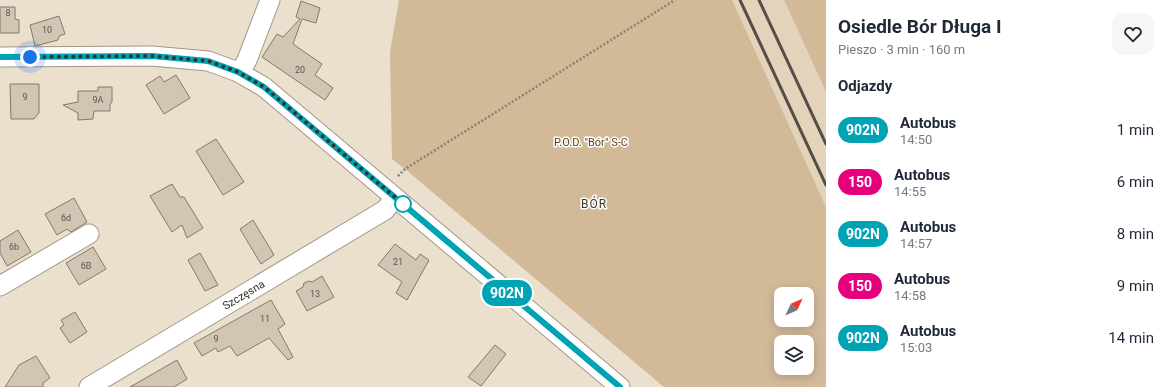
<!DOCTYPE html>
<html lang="pl">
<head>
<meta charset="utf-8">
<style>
	body { margin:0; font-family:Roboto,sans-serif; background:#f6f6f7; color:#1f2937; height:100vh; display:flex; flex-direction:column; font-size:15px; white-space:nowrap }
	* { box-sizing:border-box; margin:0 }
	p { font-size:13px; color:#747a83 }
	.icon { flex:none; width:22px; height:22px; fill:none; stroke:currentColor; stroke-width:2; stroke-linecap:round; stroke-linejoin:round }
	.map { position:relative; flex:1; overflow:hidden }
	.side { display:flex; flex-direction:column; background:#fff; width:340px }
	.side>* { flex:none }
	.badge { padding:0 8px; border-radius:13px; font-size:14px; line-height:26px }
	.needle { width:26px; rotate:46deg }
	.buttons { position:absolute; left:774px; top:287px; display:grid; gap:8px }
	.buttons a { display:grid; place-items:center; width:40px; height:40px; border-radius:8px; background:#fff; box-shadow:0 2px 10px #0003; font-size:20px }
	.you { position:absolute; width:20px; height:20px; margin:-10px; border:3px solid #fff; border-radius:50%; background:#1a73e8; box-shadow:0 0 0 6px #1a73e833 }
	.map>.badge { position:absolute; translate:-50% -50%; box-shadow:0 0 0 2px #fff }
	h2 { padding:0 12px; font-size:15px; line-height:36px }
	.round { display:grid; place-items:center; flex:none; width:42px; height:42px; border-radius:12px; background:#f6f6f7 }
	.summary { display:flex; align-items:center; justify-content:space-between; height:68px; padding:0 12px }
	h1 { font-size:19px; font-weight:700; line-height:30px }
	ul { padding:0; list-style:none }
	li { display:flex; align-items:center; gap:12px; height:52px; padding:0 12px }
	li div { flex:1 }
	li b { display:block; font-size:15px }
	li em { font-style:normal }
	li .badge { min-width:44px; font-weight:700; text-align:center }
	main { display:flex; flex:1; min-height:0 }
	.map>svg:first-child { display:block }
	.built { fill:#e4d3bb }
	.green { fill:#d2ba99; fill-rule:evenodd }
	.building { fill:#d2c5b4; stroke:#85796a }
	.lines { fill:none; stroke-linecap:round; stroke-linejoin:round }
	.minor-casing { stroke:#a29686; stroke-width:21 }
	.path { stroke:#888074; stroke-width:2.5; stroke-dasharray:2 2; stroke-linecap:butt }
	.minor { stroke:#fff; stroke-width:19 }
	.rail { stroke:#544e46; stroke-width:3 }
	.line-casing { stroke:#fff; stroke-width:9 }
	.line { stroke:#00a3b4; stroke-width:6 }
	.walk { stroke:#342f29; stroke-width:4; stroke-dasharray:0 7.2 }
	.stop-dot { fill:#fff; stroke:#00a3b4; stroke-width:2 }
	.labels { text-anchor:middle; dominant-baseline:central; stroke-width:3; stroke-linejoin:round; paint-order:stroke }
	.number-label { font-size:9px; fill:#5c544c }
	.park-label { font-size:11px; fill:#5d441b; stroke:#fff }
	.street-label { font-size:11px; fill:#342f29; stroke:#fff }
	.neighbourhood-label { font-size:12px; letter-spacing:1px; fill:#42382a; stroke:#fff }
</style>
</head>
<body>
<main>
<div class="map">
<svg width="826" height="387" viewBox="0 0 826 387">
	<rect width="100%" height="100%" fill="#ebdfcd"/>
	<path class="built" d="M732,0H784L826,92V207Z"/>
	<path class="green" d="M399,0H732L826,207V387H664L405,169L392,159L390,52ZM781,294H807V320H781ZM781,342H807V368H781Z
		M784,0H826V92Z"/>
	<path class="building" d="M301,1L320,8L316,23L302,19L293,44L322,64L315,75L333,88L325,100L262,57L277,34L283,37L300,19L296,17Z
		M0,7H15V19L19,20V33H0Z
		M59,16L65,34L59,36L58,40L35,46L30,25Z
		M176,75L190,98L164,114L146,85L160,76L164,82Z
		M10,84H39V113L34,119H11Z
		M98,87H112V102L110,104V111H94L93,119L78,120V113L63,105L78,102V91H98Z
		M216,139L244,182L223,195L196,151Z
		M172,184L180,197H184L203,228L187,238L182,225L172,232L150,196Z
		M74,198L87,222L71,232L67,229L57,235L45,214Z
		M253,220L274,255L261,264L240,229Z
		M18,230L31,252L7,266L0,253V241Z
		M395,244L416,260L420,254L429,260L407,300L396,293L402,282L378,265Z
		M93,247L106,269L79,285L66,263Z
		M200,253L218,285L205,291L188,260Z
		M322,276L334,297L307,311L296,291L303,287L304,283L309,281L312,282Z
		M271,300L285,324L278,329L293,357L288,360L269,338L237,356L230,346L218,352L216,348L202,356L194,343Z
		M75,312L87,332L70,343L60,328L64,325L61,320Z
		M495,345L506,354L481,386L468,377Z
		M36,356L50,378L43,383V387H5L19,365Z
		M177,360L187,379L174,387H130Z"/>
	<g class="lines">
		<defs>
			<g id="minor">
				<path d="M0,57L152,56L208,61L238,72L264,87L620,387"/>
				<path d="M240,73L247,60L270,0"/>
				<path d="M0,286L89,234"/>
				<path id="s1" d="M89,387L385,210L395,198"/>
			</g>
		</defs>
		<use href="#minor" class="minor-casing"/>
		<path class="path" d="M398,176L405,169L675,0"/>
		<use href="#minor" class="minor"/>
		<path class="rail" d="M740,0L826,185
			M759,0L826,144"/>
	</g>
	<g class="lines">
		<defs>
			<path id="line" d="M0,57L152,56L208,61L238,72L264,87L620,387"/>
		</defs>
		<use href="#line" class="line-casing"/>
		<use href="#line" class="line"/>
		<path class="walk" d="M30,57L152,56L208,61L238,72L264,87L403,204"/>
	</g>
	<circle class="stop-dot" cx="403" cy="204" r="8"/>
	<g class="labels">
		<g class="number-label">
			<text x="8" y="13">8</text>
			<text x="47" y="30">10</text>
			<text x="300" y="70">20</text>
			<text x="25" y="97">9</text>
			<text x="98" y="100">9A</text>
			<text x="66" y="218">6d</text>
			<text x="14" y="247">6b</text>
			<text x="398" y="262">21</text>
			<text x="86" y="266">6B</text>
			<text x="315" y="294">13</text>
			<text x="265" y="319">11</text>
			<text x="216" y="339">9</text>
		</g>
		<g class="park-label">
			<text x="591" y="142">P.O.D. "Bór" S-C</text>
		</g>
		<g class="street-label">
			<text stroke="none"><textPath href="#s1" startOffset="180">Szczęsna</textPath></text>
		</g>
		<g class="neighbourhood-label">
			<text x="594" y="204">BÓR</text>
		</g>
	</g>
</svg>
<div class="buttons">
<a><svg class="needle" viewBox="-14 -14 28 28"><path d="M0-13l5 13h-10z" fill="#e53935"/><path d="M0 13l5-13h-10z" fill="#747a83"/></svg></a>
<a><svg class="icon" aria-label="layers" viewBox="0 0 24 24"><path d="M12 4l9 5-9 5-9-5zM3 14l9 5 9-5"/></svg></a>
</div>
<div class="you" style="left:30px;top:57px"></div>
<b class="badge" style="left:507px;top:293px;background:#00a3b4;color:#fff">902N</b>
</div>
<section class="side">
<div class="summary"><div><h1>Osiedle Bór Długa I</h1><p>Pieszo · 3 min · 160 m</p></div><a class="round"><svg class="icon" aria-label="heart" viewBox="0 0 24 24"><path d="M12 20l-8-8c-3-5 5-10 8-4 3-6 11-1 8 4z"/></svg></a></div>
<h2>Odjazdy</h2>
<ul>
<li><span class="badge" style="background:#00a3b4;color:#fff">902N</span><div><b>Autobus</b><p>14:50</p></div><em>1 min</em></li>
<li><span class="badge" style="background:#e6007e;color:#fff">150</span><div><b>Autobus</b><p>14:55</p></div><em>6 min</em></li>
<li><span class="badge" style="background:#00a3b4;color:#fff">902N</span><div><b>Autobus</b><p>14:57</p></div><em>8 min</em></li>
<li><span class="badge" style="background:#e6007e;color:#fff">150</span><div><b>Autobus</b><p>14:58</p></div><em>9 min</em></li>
<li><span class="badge" style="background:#00a3b4;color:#fff">902N</span><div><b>Autobus</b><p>15:03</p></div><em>14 min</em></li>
</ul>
</section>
</main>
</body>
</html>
